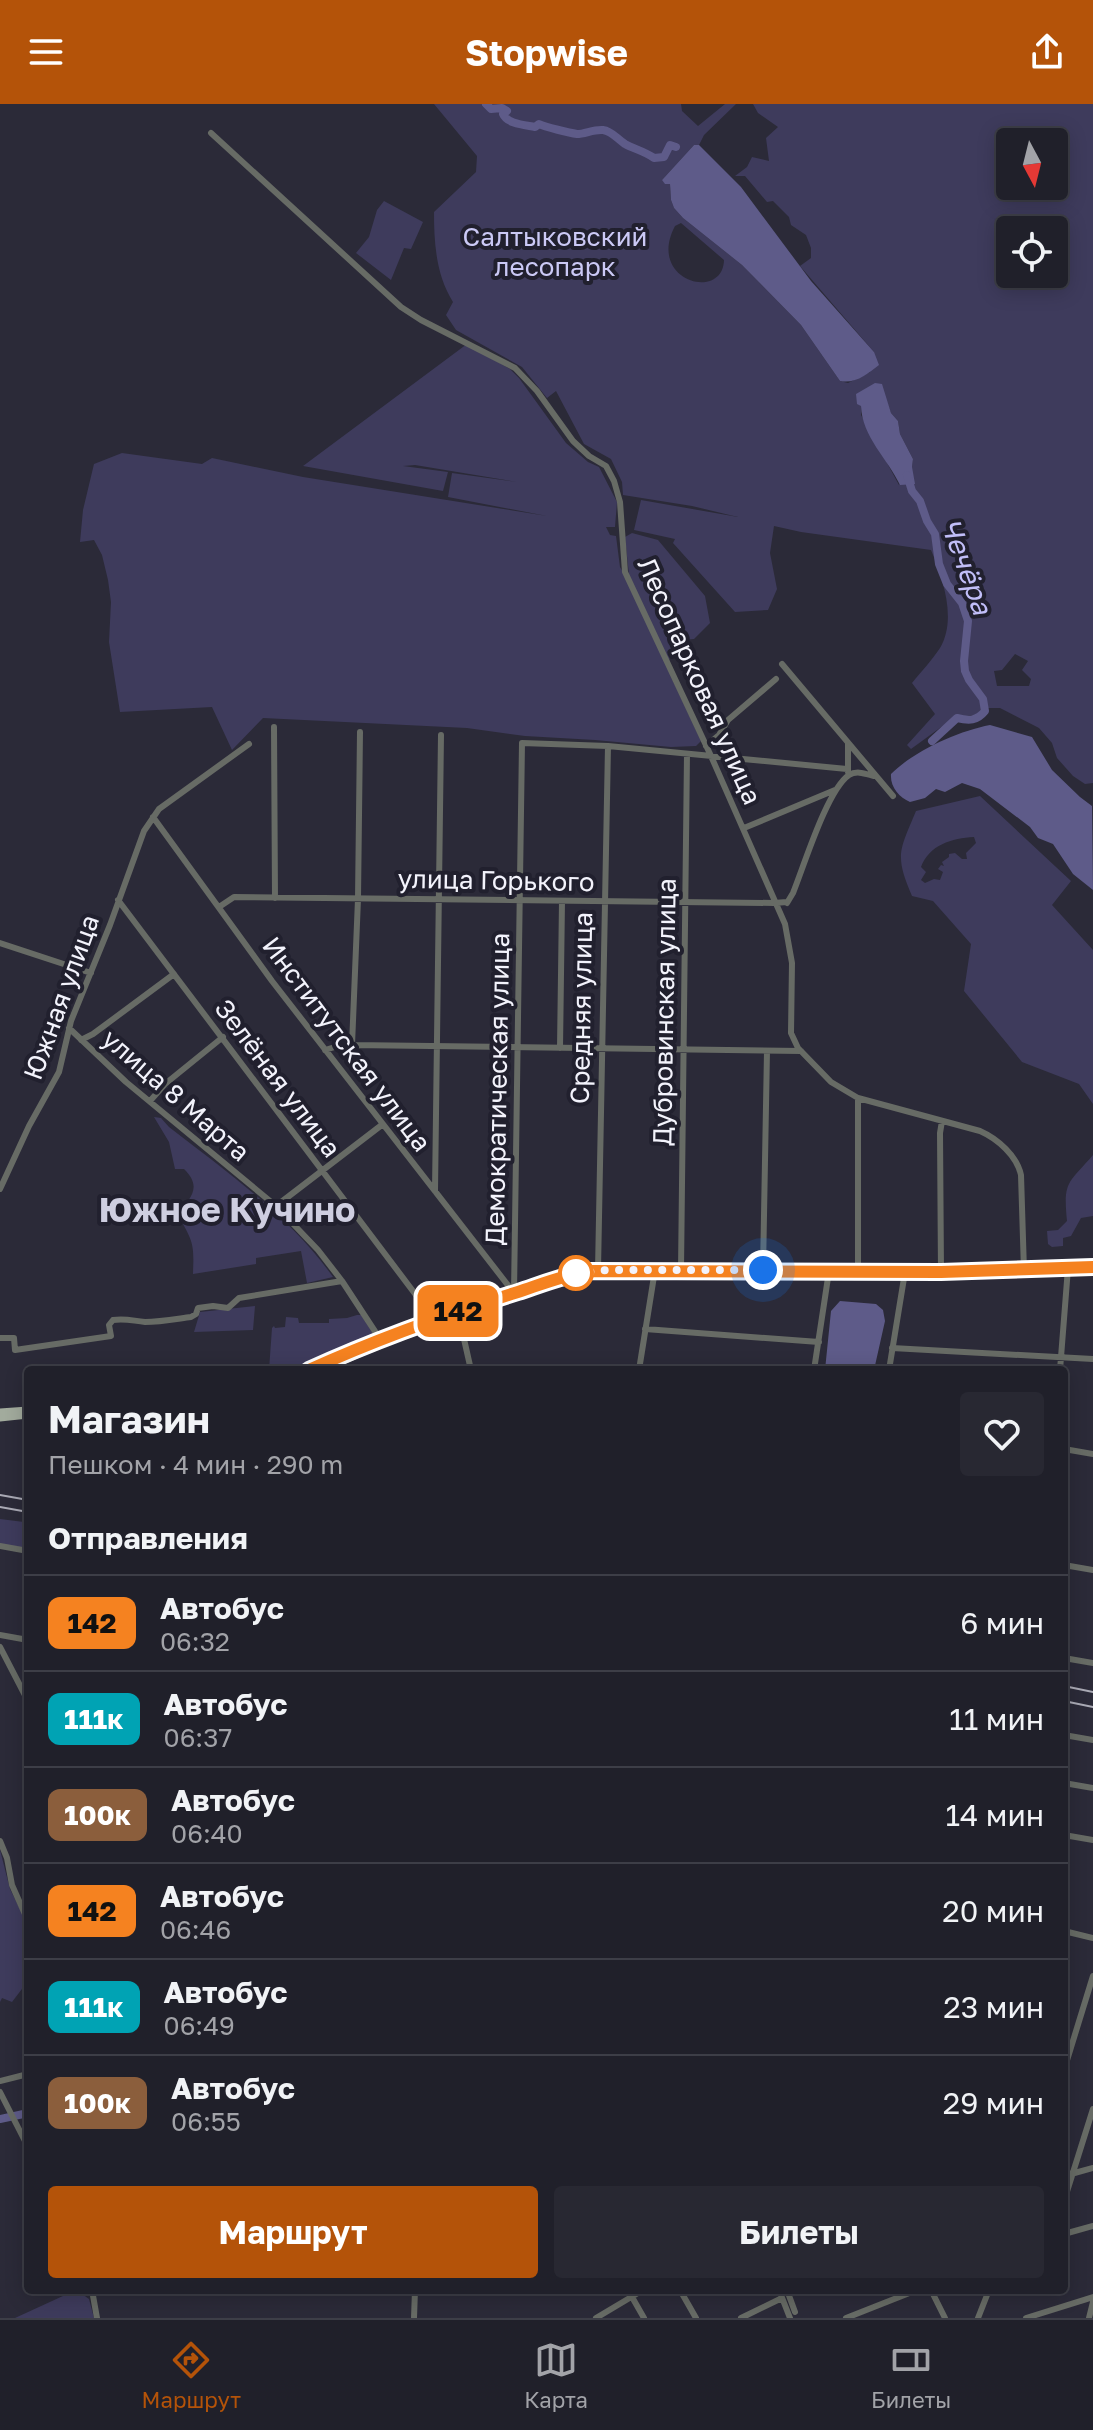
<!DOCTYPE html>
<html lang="ru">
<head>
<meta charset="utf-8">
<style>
	body { margin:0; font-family:"Golos Text",sans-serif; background:#282832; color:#f1f3f6; height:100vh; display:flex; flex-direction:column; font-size:30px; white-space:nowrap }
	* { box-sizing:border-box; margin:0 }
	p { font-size:26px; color:#a2a3a8 }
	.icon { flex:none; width:44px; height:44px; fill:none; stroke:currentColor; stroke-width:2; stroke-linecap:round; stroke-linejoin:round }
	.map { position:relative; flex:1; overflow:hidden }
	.panel { position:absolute; left:24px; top:1262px; width:1044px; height:928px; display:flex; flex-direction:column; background:#20202a; border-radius:8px; box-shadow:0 4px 20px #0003,0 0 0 2px #3d3e47 }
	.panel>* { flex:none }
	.badge { padding:0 16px; border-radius:12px; font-size:28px; line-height:52px }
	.needle { width:52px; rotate:173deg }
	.buttons { position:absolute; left:996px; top:24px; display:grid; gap:16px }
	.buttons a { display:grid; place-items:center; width:72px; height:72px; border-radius:8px; background:#20202a; box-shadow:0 4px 20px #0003,0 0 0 2px #3d3e47; font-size:40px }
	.you { position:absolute; width:40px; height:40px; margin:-20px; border:6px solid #fff; border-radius:50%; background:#1a73e8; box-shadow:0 0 0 12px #1a73e833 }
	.map>.badge { position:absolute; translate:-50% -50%; box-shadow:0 0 0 4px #fff }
	h2 { padding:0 24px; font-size:30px; line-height:72px }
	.round { display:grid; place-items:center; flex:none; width:84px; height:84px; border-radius:8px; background:#282832 }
	.overview { display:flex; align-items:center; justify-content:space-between; height:136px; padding:0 24px }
	h1 { font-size:38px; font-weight:700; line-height:60px }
	.cta { display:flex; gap:16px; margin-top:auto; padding:16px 24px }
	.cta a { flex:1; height:92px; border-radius:8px; background:#b45309; color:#fff; font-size:32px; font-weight:700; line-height:92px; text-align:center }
	.cta a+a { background:#282832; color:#f1f3f6 }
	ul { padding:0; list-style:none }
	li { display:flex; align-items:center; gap:24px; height:96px; padding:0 24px; border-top:2px solid #3d3e47 }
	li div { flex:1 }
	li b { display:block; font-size:30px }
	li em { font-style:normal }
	li .badge { min-width:88px; font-weight:700; text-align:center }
	header { display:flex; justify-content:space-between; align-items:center; height:104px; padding:0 24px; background:#b45309; color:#fff; font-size:36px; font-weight:700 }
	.dock { display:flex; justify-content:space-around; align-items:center; height:112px; border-top:2px solid #3d3e47; background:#20202a; font-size:22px; color:#a2a3a8 }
	.dock a { display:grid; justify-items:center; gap:4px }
	.dock .current { color:#b45309 }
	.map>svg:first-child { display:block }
	.green { fill:#3e3b5c; fill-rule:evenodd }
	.water { fill:#5e5b89 }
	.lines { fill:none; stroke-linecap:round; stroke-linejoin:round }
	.river { stroke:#5e5b89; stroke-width:8 }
	.minor { stroke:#676b65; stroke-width:6 }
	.major { stroke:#a2ab9d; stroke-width:7 }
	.rail { stroke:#aaaab5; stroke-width:2 }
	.line-casing { stroke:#fff; stroke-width:18 }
	.line { stroke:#f58220; stroke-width:12 }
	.walk { stroke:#f3f3fc; stroke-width:8; stroke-dasharray:0 14.4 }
	.stop-dot { fill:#fff; stroke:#f58220; stroke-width:4 }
	.labels { text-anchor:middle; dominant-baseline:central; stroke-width:8; stroke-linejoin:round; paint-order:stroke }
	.park-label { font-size:26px; fill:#cbc9f5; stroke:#21202e }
	.street-label { font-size:26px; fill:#f3f3fc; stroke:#21202e }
	.water-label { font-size:28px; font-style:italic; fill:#c1bef8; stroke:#21202e }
	.district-label { font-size:34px; font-weight:bold; fill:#cecee0; stroke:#21202e }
</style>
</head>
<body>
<header><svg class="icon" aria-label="menu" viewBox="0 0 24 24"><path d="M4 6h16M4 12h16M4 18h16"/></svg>Stopwise<svg class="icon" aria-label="share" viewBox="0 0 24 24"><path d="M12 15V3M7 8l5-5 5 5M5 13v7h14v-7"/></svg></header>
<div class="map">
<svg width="1093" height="2214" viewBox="0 0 1093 2214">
	<rect width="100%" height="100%" fill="#2b2a38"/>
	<path class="green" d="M434,0H681L682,7L698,22L725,0H736L704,31L699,41H694L662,76L670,80L671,96L674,104L683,114L742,161L801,221L840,277L848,279L870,268L874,248L800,162L811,154V144L806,131L791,121L789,113L773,97L767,98L745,72H735L747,63L752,53L769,57L766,34L778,23L758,9L753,0H1093V679L1085,680L1073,672L1057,654L1052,639L1039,624L1000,604H986L975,611L955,613L911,645L907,641L935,610L912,579C921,568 932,556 940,544C957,515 943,475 931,446L801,428L774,422L770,449L777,485L768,506L735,508L673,439L675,435L634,426L641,396L738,413L692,402L623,391L622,378L611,355L584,340L556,287L547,294L522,263L456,226L446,211L453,198C436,171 434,139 434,108L476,68L477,52ZM1010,38H1054V82H1010ZM681,119L724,156C723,198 646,177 675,122ZM1010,126H1054V170H1010ZM881,282L891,309L898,317L900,330L913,355L912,363L899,381L861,311V302ZM1015,550L1028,557L1022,566L1031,575L1029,582H997L994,567L1002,566Z
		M384,97L423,118L411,145L404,144L391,176L356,149L369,133L377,106Z
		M467,240L510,265L519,274L566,339L588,358L599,363L617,398L615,423H606L610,431L616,432L620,463L625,472L629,471L625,433L632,429L658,436L705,492L710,519L694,535L672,537L668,566L701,637L696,642L671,643L595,636L525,632L467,624L263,614L232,646L212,603L120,608L109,538L111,498L108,476L102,451L94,436L80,438L83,406L94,360L122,349L202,360L212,354L303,373L547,412L448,393L452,369L517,378L415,361L403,362L448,368L443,387L303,362Z
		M980,692L1071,777L1052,801L1093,846V1000L1079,980L1022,958L964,887L971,840L933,797L912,792C894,751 900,746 916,707ZM974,733L976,739L966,749L967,755H962L955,749L949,750V753L942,758L944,762L941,761L938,765L943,768L940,776L934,775L925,779L921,776L926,768L921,763C929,741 952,734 974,733Z
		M154,1013L161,1014L169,1023C228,1069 289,1111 333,1173L307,1179L301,1147L256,1154V1160L193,1170C194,1141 194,1139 179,1113C188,1093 204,1085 184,1065H175L169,1038Z
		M1093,1051V1112L1081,1114L1071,1132L1063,1134V1142L1052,1143L1048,1140L1047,1127L1058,1126L1067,1117C1063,1077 1068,1080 1093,1051Z
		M255,1202L253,1226L194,1228L200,1208Z
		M357,1211H361L374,1231L372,1237L306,1266H269L272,1224L274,1222L275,1224L285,1223L286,1213L298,1214L299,1219H329V1215L347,1214Z
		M0,1415L24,1418L28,1421V1445L0,1440Z
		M0,1746L10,1785L24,1813L28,1842V1877L12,1898L2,1894L0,1898Z
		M76,2186H84L82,2190L89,2195L94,2214H15Z"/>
	<path class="water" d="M694,41H699L741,83L811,177L874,248L879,261C867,270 856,280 840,277L801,221L742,161L683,114L674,104L671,96L670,80H665L662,76Z
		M875,279L882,280L891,309L898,317L900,330L913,355L912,363L915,380L900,381C888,355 862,333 861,302L857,300L856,290Z
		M990,621L1032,633L1052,666L1080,693L1092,702L1093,786L1073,770L1053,740L1038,734L1030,723L980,685L962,679L945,688L936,685L925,694L910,698C899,693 890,683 891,670C914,647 958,627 990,621Z
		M840,1197L876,1200L883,1206L885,1217L874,1266H825L831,1207Z"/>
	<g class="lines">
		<path class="river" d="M486,0L491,5L502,4L507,7L503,10C507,20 525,21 535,23L539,20C545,23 570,29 577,30C585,30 594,25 603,26C612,27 617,35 625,40C634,45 644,47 654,54L664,53L670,41L676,43
			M907,371L912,387L920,397L927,417L935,430L939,460L947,480L962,499L968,517L964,557L965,567L969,576L983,595L985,607C977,617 969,617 957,614L932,637
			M0,2015L28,2009"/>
		<path class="minor" d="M211,29L401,203L421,216L515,264L537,287L573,337L589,352L606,362L614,377L620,398L625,468L711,652L785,820L792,859L791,929L798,944L831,978L858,994L980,1027C998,1035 1017,1052 1021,1071L1024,1167
			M782,560L893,692
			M274,623L275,794
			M706,642L719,631L728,616L776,575
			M848,668V639
			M153,713L272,877L514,1189
			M744,724L835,686
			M118,796L434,1215
			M787,799L793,789C804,762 827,686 849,671C857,666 866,670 874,672
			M219,803L234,793L774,799L787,798
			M0,839L91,869
			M69,924L126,978L276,1102L318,1146L342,1177L380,1235
			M81,936L93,930L174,870
			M352,941L358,795L360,628
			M560,944L562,797
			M325,946L338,942L352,941L801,947
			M858,994V1167
			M150,997L165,980L223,933
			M0,1085L29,1022L59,968L71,917L110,821L144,727L159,705L249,640
			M435,1087L441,631
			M276,1102L383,1020
			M598,1166L608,642
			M681,1166L687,650
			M763,1166L767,947
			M941,1168L940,1029L942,1017
			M514,1189L522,639L608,642L847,665
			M459,1213L471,1266
			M645,1225L819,1238
			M0,1234H14L15,1246L111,1232L109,1221L113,1216C126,1214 133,1217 145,1218C160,1218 176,1215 191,1213L196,1210L198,1204L213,1202L228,1204L239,1194L342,1177
			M892,1244L1093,1255
			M639,1266L655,1166
			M814,1266L829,1167
			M889,1266L905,1168
			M1060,1266L1068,1164
			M1064,1345L1093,1350
			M0,1442L28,1447
			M1064,1461L1093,1466
			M0,1531L28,1536
			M0,1543L28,1597
			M1064,1554L1093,1559
			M1064,1631L1093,1636
			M1064,1679L1093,1684
			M1064,1731L1093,1736
			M0,1737L7,1754L12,1781L28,1817
			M1064,1827L1093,1834
			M1064,1966L1093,1872
			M0,1977L28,1970
			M0,1988L28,2043
			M1064,2069L1071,2070L1093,2064
			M1064,2097L1093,2005
			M1064,2130L1093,2122
			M92,2186L97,2214
			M680,2186L696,2214
			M779,2186L790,2214
			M787,2186L795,2208
			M931,2186L945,2214
			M632,2193L644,2214
			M414,2214L415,2186
			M596,2214L643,2186
			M741,2214L782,2194
			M846,2214L917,2186
			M978,2214L989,2186
			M1026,2214L1093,2193
			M1089,2214L1093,2198"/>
		<path class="major" d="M309,1266C377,1236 447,1210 518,1187C541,1180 564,1170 589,1167L941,1168L1093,1163
			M322,1266L382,1240L504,1196L512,1190
			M0,1308L28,1306
			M0,1314L28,1311"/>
		<path class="rail" d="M0,1391L28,1396
			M0,1403L28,1408
			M1064,1582L1093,1588
			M1064,1597L1093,1603"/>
	</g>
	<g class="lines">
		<defs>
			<path id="line" d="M309,1266C377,1235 447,1210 518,1188C542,1180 564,1171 589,1167L941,1168L1093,1163"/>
		</defs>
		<use href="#line" class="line-casing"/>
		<use href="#line" class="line"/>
		<path class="walk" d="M576,1169L608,1166H763"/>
	</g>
	<circle class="stop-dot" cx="576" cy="1169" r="16"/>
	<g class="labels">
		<g class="park-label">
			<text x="555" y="132">Салтыковский<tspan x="555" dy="30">лесопарк</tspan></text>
		</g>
		<g class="street-label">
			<text transform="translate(700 577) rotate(66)">Лесопарковая улица</text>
			<text transform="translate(496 776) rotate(1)">улица Горького</text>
			<text transform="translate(61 893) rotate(-70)">Южная улица</text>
			<text transform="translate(581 904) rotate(-89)">Средняя улица</text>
			<text transform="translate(664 908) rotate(-89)">Дубровинская улица</text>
			<text transform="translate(347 940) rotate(53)">Институтская улица</text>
			<text transform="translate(278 974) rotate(53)">Зелёная улица</text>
			<text transform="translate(497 985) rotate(-89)">Демократическая улица</text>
			<text transform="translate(176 991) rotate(41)">улица 8 Марта</text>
		</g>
		<g class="water-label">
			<text transform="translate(967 462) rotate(70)">Чечёра</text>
		</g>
		<g class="district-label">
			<text x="227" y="1105">Южное Кучино</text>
		</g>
	</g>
</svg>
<div class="buttons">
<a><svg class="needle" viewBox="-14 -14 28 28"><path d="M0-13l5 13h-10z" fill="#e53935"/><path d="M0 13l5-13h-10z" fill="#a2a3a8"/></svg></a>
<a><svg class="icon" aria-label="locate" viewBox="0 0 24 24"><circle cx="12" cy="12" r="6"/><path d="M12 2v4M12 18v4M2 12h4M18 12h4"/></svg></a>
</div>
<div class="you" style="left:763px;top:1166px"></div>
<b class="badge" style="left:458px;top:1207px;background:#f58220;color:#111">142</b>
<section class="panel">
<div class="overview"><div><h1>Магазин</h1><p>Пешком · 4 мин · 290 m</p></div><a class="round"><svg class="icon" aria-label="heart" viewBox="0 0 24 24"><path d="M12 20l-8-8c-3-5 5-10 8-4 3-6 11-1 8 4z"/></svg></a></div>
<h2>Отправления</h2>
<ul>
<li><span class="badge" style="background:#f58220;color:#111">142</span><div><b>Автобус</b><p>06:32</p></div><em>6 мин</em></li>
<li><span class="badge" style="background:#00a3b4;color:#fff">111к</span><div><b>Автобус</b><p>06:37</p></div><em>11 мин</em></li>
<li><span class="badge" style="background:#8b5e3c;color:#fff">100к</span><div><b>Автобус</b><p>06:40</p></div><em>14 мин</em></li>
<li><span class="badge" style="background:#f58220;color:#111">142</span><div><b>Автобус</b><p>06:46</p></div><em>20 мин</em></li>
<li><span class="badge" style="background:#00a3b4;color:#fff">111к</span><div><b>Автобус</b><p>06:49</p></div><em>23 мин</em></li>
<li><span class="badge" style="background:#8b5e3c;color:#fff">100к</span><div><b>Автобус</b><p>06:55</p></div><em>29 мин</em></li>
</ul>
<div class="cta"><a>Маршрут</a><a>Билеты</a></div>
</section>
</div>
<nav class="dock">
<a class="current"><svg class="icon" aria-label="directions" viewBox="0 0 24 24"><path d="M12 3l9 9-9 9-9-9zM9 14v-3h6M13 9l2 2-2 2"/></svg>Маршрут</a>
<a><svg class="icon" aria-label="map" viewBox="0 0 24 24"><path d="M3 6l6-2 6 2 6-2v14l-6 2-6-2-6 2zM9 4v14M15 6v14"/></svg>Карта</a>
<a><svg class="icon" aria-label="tickets" viewBox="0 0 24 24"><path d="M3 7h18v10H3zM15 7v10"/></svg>Билеты</a>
</nav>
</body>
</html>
